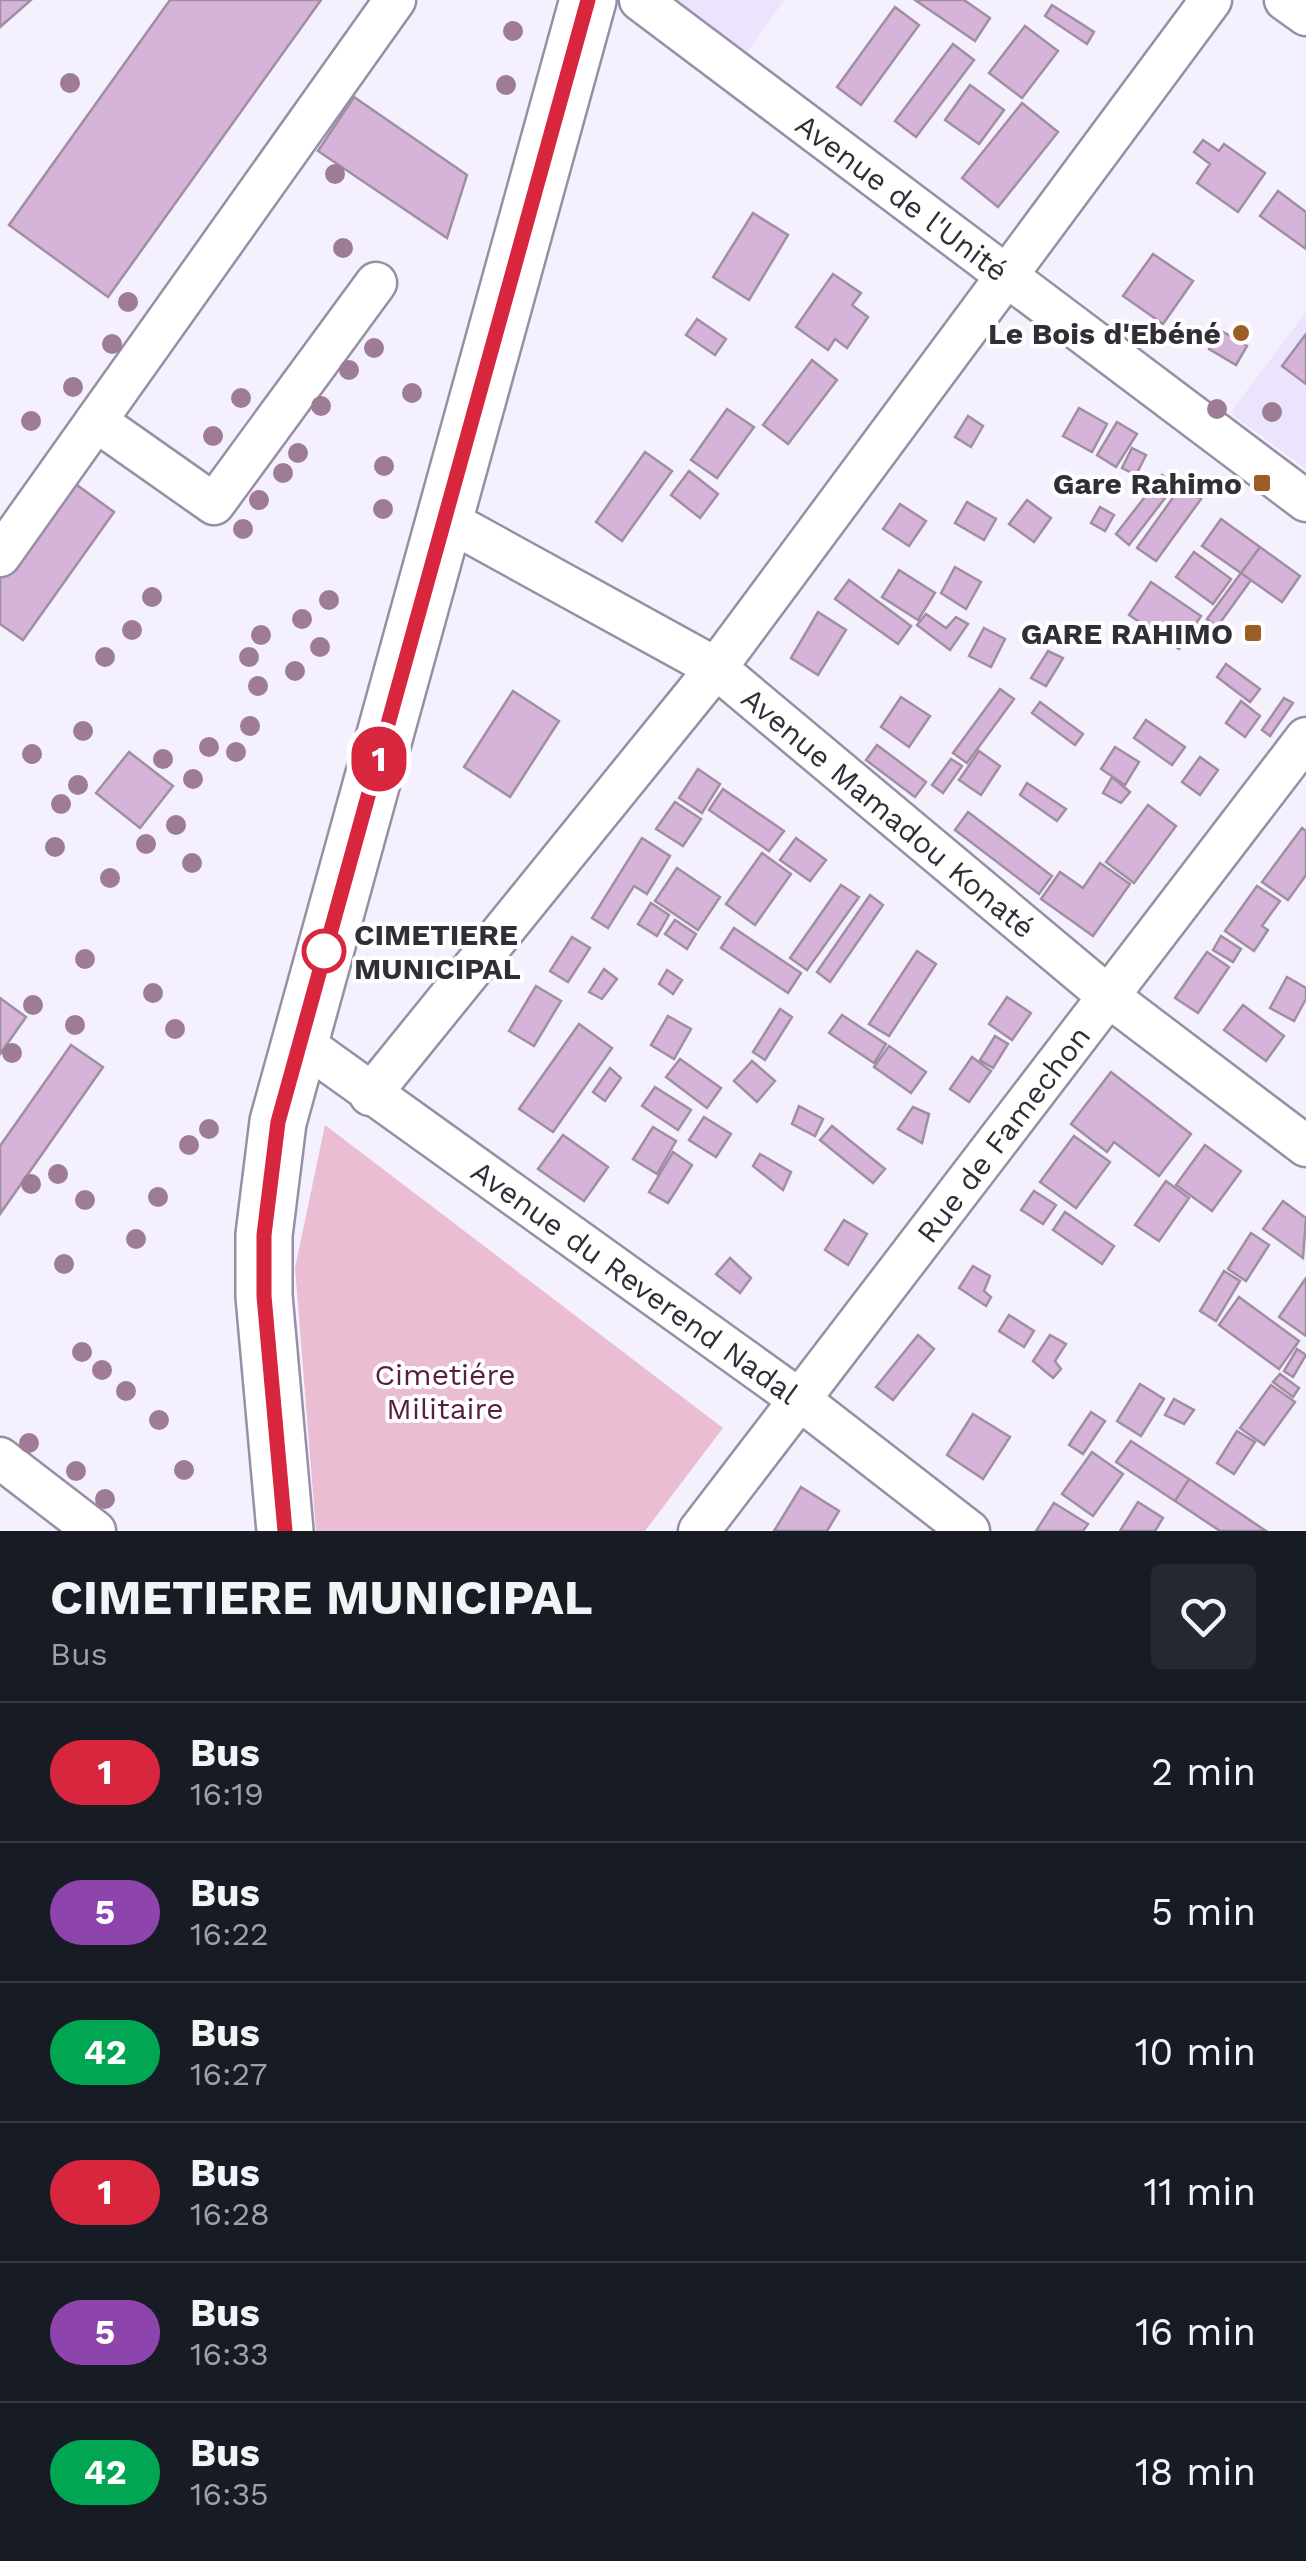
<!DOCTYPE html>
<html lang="fr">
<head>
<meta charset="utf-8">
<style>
	body { margin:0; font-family:"Work Sans",sans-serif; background:#242831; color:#f1f3f6; height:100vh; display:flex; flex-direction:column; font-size:38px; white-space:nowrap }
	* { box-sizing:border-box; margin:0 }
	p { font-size:32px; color:#9ea1a6 }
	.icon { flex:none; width:55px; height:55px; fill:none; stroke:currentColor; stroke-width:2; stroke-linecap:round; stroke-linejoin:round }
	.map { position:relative; height:1531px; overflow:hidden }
	.drawer { display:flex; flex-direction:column; background:#171b24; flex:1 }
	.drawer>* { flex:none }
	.badge { padding:0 20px; border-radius:32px; font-size:35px; line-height:65px }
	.map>.badge { position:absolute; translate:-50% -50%; box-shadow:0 0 0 5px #fff }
	.round { display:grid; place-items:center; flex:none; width:105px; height:105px; border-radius:10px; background:#242831 }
	.headline { display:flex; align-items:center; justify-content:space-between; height:170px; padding:0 50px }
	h1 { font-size:48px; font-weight:700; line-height:75px }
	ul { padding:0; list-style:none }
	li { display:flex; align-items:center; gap:30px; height:140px; padding:0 50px; border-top:2px solid #363941 }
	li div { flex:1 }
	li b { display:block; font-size:38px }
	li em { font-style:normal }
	li .badge { min-width:110px; font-weight:700; text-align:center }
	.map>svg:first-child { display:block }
	.built { fill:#ece4fd }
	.green { fill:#ebbdd3 }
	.building { fill:#d6b3d8; stroke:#a08fa2; stroke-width:2.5 }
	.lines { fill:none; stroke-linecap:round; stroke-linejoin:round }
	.minor-casing { stroke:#968fa5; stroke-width:45 }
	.highway-casing { stroke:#968fa5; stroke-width:60 }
	.minor { stroke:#fff; stroke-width:40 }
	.highway { stroke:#fff; stroke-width:55 }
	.tree { fill:#9e7c95 }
	.line-casing { stroke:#fff; stroke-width:22 }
	.line { stroke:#d7263d; stroke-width:15 }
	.poi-dot { fill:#9c5e24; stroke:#fff; stroke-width:4 }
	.stop-dot { fill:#fff; stroke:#d7263d; stroke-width:5 }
	.labels { text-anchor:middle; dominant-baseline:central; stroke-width:8; stroke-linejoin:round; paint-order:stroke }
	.street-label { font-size:30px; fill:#312e37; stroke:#fff }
	.poi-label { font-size:30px; font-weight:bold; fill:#312e37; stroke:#fff; text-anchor:end }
	.stop-label { font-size:30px; font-weight:bold; fill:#312e37; stroke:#fff; text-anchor:start }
	.park-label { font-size:30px; fill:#571e3f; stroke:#fff }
</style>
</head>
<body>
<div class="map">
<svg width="1306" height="1531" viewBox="0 0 1306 1531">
	<rect width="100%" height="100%" fill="#f4f0fe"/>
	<path class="built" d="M661,0H784L742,60Z
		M1306,312V469L1230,413Z"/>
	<path class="green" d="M325,1125L723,1428L645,1531H316L295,1268Z"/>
	<path class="building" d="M0,0H31L0,27Z
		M170,0H321L108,297L9,225Z
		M915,0H964L990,18L975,41Z
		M1052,5L1094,32L1087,44L1045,16Z
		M895,7L919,25L861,105L837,87Z
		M1025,26L1058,51L1022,98L989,73Z
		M953,44L974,60L916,137L895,121Z
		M970,85L1004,110L979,144L945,120Z
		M354,97L467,175L447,238L318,151Z
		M1022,103L1058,132L998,207L962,178Z
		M1203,140L1219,151L1224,144L1265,173L1238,212L1197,183L1210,164L1194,152Z
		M1278,191L1306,212V249L1260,216Z
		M753,213L788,235L749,300L713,277Z
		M1153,254L1193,281L1163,324L1123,296Z
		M833,274L861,293L852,305L868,317L847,348L835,339L828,350L796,327Z
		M697,319L726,339L715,355L686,335Z
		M1220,330L1247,346L1236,365L1209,349Z
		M1306,334V384L1282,366Z
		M812,360L837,380L788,444L763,425Z
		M1079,408L1107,424L1092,452L1063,436Z
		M727,409L754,427L717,478L691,460Z
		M968,416L983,426L971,447L955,437Z
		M1117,422L1137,434L1116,467L1097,455Z
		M1132,448L1146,455L1136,475L1122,468Z
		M645,452L672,471L622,541L596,522Z
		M689,471L718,494L700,518L671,495Z
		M1162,475L1175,485L1129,545L1116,534Z
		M66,477L114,512L23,640L0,624V571Z
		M1182,485L1201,499L1156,561L1137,548Z
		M1027,500L1051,518L1034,542L1009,524Z
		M967,502L996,519L984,540L955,523Z
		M900,504L926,521L909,546L883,529Z
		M1100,507L1114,515L1105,531L1091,523Z
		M1221,519L1260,547L1241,573L1202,546Z
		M1260,547L1300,576L1282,602L1241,573Z
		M1194,552L1231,579L1213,604L1176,577Z
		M955,567L981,582L966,609L941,593Z
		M899,570L935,593L918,620L882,597Z
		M1241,573L1251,580L1217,627L1207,619Z
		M849,580L911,626L898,644L835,599Z
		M1151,582L1201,616L1179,649L1129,615Z
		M818,612L846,630L818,675L791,658Z
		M926,614L946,628L956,617L968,624L950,650L917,625Z
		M984,628L1005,639L991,667L969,656Z
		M1048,651L1063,658L1046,686L1031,678Z
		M1226,664L1260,689L1250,702L1217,677Z
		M1000,689L1014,699L967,763L953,753Z
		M513,691L559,721L510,797L464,767Z
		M901,697L930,716L909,747L881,727Z
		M1284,698L1293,703L1270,736L1262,730Z
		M1241,701L1260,716L1245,737L1226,723Z
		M1040,702L1083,734L1075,745L1032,713Z
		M1146,720L1185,747L1172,765L1134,738Z
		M877,745L926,782L915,797L866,760Z
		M1115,747L1139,762L1125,785L1101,769Z
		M979,751L1000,766L981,795L959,780Z
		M129,752L173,786L140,828L96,793Z
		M1200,757L1218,770L1200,795L1182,782Z
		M951,759L962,766L943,793L932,785Z
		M698,769L720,784L702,813L679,798Z
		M1112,777L1130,792L1121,803L1103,793Z
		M1027,783L1066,809L1057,821L1020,795Z
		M723,789L784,831L769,851L709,810Z
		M675,802L701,819L683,846L656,829Z
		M1148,805L1176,826L1134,883L1106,862Z
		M968,812L1052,876L1039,894L955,830Z
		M1302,828L1306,831V875L1288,900L1262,882Z
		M642,838L670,856L647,894L634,886L608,928L592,918Z
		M796,838L826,860L810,881L780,860Z
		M762,853L791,874L755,925L726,904Z
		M1100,863L1130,884L1093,936L1041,899L1060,872L1083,888Z
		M677,868L720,897L698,930L655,901Z
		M841,885L859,897L807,970L790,958Z
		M1257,886L1280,901L1262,926L1268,930L1254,951L1225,931Z
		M870,895L883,905L830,982L817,972Z
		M651,903L669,915L657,936L638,924Z
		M675,920L696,934L687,949L665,934Z
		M734,928L801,973L788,993L721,948Z
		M1221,936L1241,949L1233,962L1213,950Z
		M572,937L590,948L568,982L550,971Z
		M917,951L936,964L889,1036L869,1024Z
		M1207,952L1229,967L1198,1013L1175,998Z
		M604,969L617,979L602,999L589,992Z
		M667,970L682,980L673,994L659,984Z
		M1287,977L1306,988V999L1294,1021L1270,1008Z
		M536,986L561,1001L534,1046L509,1031Z
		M1007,997L1031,1013L1012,1040L989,1024Z
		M0,998L26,1017L0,1054Z
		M1243,1005L1284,1036L1266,1061L1224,1030Z
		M780,1009L792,1017L765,1060L753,1052Z
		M842,1015L886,1044L874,1063L829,1033Z
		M668,1016L691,1029L674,1059L651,1045Z
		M579,1024L612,1048L553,1132L519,1109Z
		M995,1036L1008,1044L993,1068L980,1060Z
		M71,1045L103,1067L0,1214V1146Z
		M889,1046L926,1072L911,1093L874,1067Z
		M972,1057L991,1071L969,1102L950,1089Z
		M680,1059L721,1088L707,1108L666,1077Z
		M752,1061L775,1081L757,1102L734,1081Z
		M610,1068L621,1078L605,1101L593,1092Z
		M1111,1072L1191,1134L1159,1176L1114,1142L1107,1152L1071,1124Z
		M655,1087L691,1110L678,1130L642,1106Z
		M799,1106L823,1119L815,1136L792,1124Z
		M913,1107L929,1114L922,1143L898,1129Z
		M704,1117L731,1134L716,1157L689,1140Z
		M832,1126L885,1169L873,1183L820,1140Z
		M653,1127L676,1141L657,1174L633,1159Z
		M563,1135L608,1167L584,1201L538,1169Z
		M1074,1136L1110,1162L1076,1208L1040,1182Z
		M1205,1145L1241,1171L1212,1211L1176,1185Z
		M673,1152L692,1165L668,1203L649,1192Z
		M760,1154L791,1172L783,1190L753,1166Z
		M1166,1181L1189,1198L1159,1241L1135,1225Z
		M1034,1191L1056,1205L1043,1224L1021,1210Z
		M1283,1201L1306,1218L1303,1258L1263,1229Z
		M1065,1212L1114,1246L1102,1264L1053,1230Z
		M844,1220L867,1234L848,1265L825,1250Z
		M1251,1233L1269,1245L1246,1281L1228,1269Z
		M730,1258L751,1278L740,1293L716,1274Z
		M973,1266L990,1276L984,1291L991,1297L986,1306L959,1288Z
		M1224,1271L1240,1281L1216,1321L1200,1311Z
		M1306,1278V1336L1279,1317Z
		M1239,1297L1299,1341L1279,1369L1219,1325Z
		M1009,1315L1034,1331L1024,1347L999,1331Z
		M918,1335L934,1349L893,1400L876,1387Z
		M1050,1335L1066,1344L1055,1361L1061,1369L1053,1378L1033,1361Z
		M1297,1349L1306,1355L1293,1377L1284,1371Z
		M1280,1374L1299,1388L1293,1397L1273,1382Z
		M1140,1384L1164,1399L1141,1436L1117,1421Z
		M1271,1385L1295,1402L1264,1445L1240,1428Z
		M1174,1399L1194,1410L1184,1424L1165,1415Z
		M1091,1412L1105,1421L1083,1454L1069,1445Z
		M973,1414L1010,1437L983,1479L947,1455Z
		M1237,1431L1255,1442L1234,1474L1217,1463Z
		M1131,1441L1189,1479L1175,1501L1116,1462Z
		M1092,1452L1123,1474L1093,1516L1062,1494Z
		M1189,1479L1266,1531H1220L1175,1501Z
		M801,1487L839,1511L827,1531H774Z
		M1138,1502L1163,1518L1155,1531H1120Z
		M1054,1503L1088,1524L1083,1531H1036Z"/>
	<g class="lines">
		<defs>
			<g id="minor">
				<path id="s1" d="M640,0L1306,501"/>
				<path d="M1285,0L1306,15"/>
				<path d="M96,421L214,504L376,283"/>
				<path id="s2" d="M447,520L716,668L1108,996L1306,1146"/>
				<path d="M0,556L395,0"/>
				<path id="s3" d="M298,1040L800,1400L969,1531"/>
				<path d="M370,1095L716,668L1211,0"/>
				<path d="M0,1458L95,1531"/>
				<path id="s4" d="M699,1531L1306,738"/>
			</g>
			<path id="highway" d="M285,1531L264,1296V1235L278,1122L588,0"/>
		</defs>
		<use href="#minor" class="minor-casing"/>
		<use href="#highway" class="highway-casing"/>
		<use href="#minor" class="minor"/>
		<use href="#highway" class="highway"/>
	</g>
	<g class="tree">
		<circle cx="513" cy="31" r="10"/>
		<circle cx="70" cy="83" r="10"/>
		<circle cx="506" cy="85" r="10"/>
		<circle cx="335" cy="174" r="10"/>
		<circle cx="343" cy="248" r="10"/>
		<circle cx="128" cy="302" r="10"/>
		<circle cx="112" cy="344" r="10"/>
		<circle cx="374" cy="348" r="10"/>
		<circle cx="349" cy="370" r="10"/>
		<circle cx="73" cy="387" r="10"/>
		<circle cx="412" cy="393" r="10"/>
		<circle cx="241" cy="398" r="10"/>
		<circle cx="321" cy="406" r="10"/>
		<circle cx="1217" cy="409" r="10"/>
		<circle cx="1272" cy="412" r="10"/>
		<circle cx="31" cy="421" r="10"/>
		<circle cx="213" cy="436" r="10"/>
		<circle cx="298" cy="453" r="10"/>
		<circle cx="384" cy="466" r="10"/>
		<circle cx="283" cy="473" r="10"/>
		<circle cx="259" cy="500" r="10"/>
		<circle cx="383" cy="509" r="10"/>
		<circle cx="243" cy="529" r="10"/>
		<circle cx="152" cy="597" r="10"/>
		<circle cx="329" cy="600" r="10"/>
		<circle cx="302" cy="619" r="10"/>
		<circle cx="132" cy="630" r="10"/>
		<circle cx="261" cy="635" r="10"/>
		<circle cx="320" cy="647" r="10"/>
		<circle cx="105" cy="657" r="10"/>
		<circle cx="249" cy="657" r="10"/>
		<circle cx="295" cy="671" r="10"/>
		<circle cx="258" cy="686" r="10"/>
		<circle cx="250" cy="726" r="10"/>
		<circle cx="83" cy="731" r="10"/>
		<circle cx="209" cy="747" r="10"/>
		<circle cx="236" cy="752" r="10"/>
		<circle cx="32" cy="754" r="10"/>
		<circle cx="163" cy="759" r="10"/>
		<circle cx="193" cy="779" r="10"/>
		<circle cx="78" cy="785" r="10"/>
		<circle cx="61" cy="804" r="10"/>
		<circle cx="176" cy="825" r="10"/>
		<circle cx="146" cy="844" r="10"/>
		<circle cx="55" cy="847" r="10"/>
		<circle cx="192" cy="863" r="10"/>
		<circle cx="110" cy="878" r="10"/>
		<circle cx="85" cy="959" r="10"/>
		<circle cx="153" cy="993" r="10"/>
		<circle cx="33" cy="1005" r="10"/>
		<circle cx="75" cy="1025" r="10"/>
		<circle cx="175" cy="1029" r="10"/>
		<circle cx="12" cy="1053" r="10"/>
		<circle cx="209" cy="1129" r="10"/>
		<circle cx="189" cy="1145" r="10"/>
		<circle cx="58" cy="1174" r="10"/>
		<circle cx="31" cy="1184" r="10"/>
		<circle cx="158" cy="1197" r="10"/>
		<circle cx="85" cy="1200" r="10"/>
		<circle cx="136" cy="1239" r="10"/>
		<circle cx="64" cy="1264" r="10"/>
		<circle cx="82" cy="1352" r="10"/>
		<circle cx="102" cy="1370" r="10"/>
		<circle cx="126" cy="1391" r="10"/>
		<circle cx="159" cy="1420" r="10"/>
		<circle cx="29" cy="1443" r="10"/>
		<circle cx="184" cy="1470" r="10"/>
		<circle cx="76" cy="1471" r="10"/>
		<circle cx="105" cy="1499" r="10"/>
	</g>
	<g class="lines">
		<defs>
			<path id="line" d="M285,1531L264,1296V1235L278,1122L588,0"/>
		</defs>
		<use href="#line" class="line-casing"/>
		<use href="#line" class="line"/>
	</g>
	<g class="poi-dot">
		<circle cx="1241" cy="333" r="10"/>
		<rect x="1252" y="473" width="20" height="20" rx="5"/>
		<rect x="1243" y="623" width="20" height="20" rx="5"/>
	</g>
	<circle class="stop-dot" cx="324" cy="951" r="20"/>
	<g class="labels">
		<g class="street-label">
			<text stroke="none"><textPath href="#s1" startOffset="328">Avenue de l'Unité</textPath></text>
			<text stroke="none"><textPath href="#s2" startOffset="532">Avenue Mamadou Konaté</textPath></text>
			<text stroke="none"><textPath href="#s4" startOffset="500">Rue de Famechon</textPath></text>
			<text stroke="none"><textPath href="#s3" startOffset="415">Avenue du Reverend Nadal</textPath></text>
		</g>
		<g class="poi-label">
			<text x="1221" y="333">Le Bois d'Ebéné</text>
			<text x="1242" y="483">Gare Rahimo</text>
			<text x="1233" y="633">GARE RAHIMO</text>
		</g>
		<g class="stop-label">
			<text x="354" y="934">CIMETIERE<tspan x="354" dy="34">MUNICIPAL</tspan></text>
		</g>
		<g class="park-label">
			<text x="445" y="1374">Cimetiére<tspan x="445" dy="34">Militaire</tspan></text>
		</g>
	</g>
</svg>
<b class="badge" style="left:379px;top:759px;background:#d7263d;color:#fff">1</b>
</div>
<section class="drawer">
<div class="headline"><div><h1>CIMETIERE MUNICIPAL</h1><p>Bus</p></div><a class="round"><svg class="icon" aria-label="heart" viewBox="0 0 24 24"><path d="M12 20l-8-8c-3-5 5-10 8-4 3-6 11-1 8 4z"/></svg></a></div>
<ul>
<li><span class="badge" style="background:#d7263d;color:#fff">1</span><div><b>Bus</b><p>16:19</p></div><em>2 min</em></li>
<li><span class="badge" style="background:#8e44ad;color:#fff">5</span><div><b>Bus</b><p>16:22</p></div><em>5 min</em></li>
<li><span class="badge" style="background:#00a651;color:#fff">42</span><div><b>Bus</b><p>16:27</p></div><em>10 min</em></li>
<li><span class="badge" style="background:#d7263d;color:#fff">1</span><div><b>Bus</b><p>16:28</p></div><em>11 min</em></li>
<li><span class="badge" style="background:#8e44ad;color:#fff">5</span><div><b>Bus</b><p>16:33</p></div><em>16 min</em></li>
<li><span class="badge" style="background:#00a651;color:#fff">42</span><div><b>Bus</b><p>16:35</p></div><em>18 min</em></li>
</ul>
</section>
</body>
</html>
